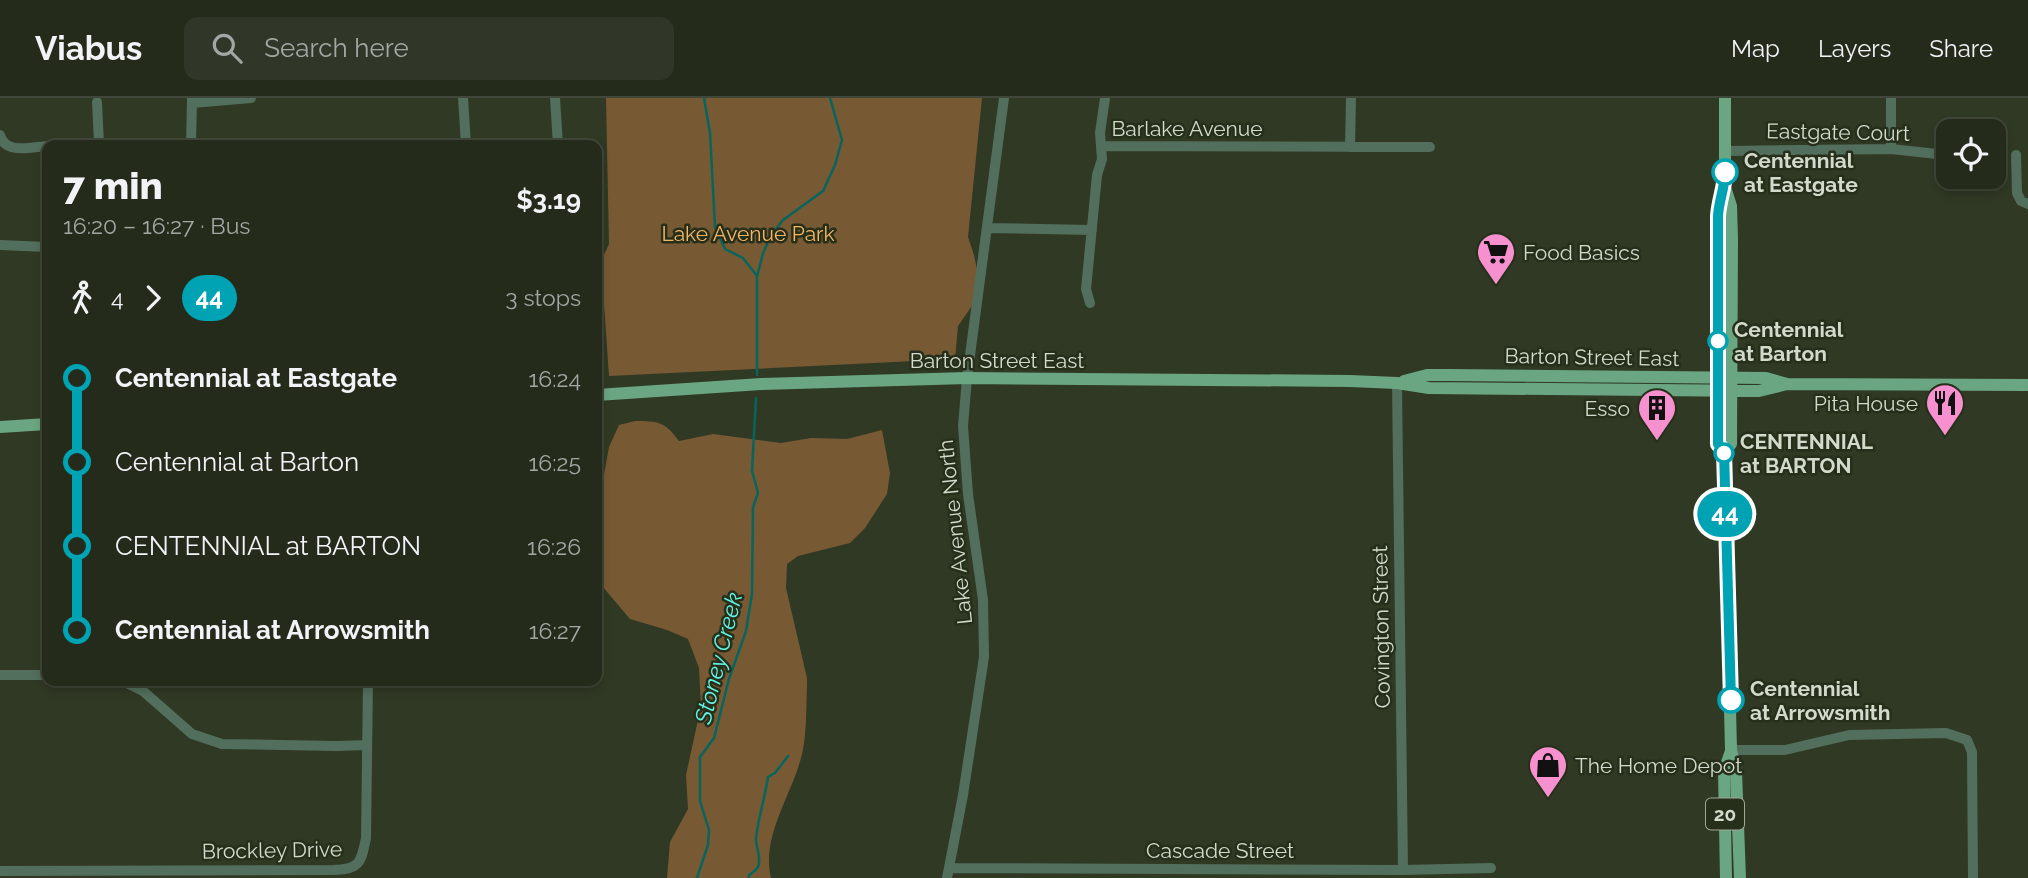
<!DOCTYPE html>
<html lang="en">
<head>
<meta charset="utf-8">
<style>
	body { margin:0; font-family:Raleway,sans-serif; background:#303728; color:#f1f3f6; height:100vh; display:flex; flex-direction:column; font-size:26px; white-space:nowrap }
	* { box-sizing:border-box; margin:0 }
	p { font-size:23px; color:#a3a7a3 }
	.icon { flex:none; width:38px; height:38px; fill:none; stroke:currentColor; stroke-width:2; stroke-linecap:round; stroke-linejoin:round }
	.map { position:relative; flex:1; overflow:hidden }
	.drawer { position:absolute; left:42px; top:42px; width:560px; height:546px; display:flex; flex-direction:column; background:#242b1b; border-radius:14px; box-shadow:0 4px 10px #0003,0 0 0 2px #41473a }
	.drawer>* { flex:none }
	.badge { padding:0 14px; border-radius:23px; font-size:24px; line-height:46px }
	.tools { position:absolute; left:1936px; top:21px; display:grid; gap:14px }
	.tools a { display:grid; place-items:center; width:70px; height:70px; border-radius:14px; background:#242b1b; box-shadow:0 4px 10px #0003,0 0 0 2px #41473a; font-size:35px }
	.map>.badge { position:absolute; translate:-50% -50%; box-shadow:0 0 0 4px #fff }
	.legs { display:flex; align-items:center; gap:10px; height:77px; padding:0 21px; font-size:23px }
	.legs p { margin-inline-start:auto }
	.head { display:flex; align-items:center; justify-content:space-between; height:119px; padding:0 21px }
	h1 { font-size:38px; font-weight:800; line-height:52px }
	ul { padding:0 21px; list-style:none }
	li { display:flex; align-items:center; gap:24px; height:84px; font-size:26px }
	li i { display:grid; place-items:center; width:10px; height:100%; margin:0 9px; background:currentColor }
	li i::after { content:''; width:18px; height:18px; margin:-9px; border:5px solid; border-radius:50%; background:#242b1b }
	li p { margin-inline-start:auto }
	li:first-child i { background:linear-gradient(#0000 50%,currentColor 0) }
	li:last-child i { background:linear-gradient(currentColor 50%,#0000 0) }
	header { display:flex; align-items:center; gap:42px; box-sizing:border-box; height:98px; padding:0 35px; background:#242b1b; border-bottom:2px solid #41473a }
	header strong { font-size:33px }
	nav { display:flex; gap:38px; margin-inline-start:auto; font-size:24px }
	.search { width:490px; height:63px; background:#303728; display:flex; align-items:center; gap:18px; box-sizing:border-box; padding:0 24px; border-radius:14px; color:#a3a7a3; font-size:26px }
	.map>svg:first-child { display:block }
	.green { fill:#775934 }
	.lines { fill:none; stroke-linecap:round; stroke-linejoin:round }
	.stream { stroke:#08655d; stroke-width:2.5 }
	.minor { stroke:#526e5c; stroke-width:10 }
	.major { stroke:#6aa681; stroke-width:12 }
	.line-1-casing { stroke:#fff; stroke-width:16 }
	.line-1 { stroke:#00a3b4; stroke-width:10 }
	.stop-1-dot { fill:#fff; stroke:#00a3b4; stroke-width:3.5 }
	.labels { text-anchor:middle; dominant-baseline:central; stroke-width:5; stroke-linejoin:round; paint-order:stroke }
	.shield { fill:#262f1a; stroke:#9fa797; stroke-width:2 }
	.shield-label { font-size:19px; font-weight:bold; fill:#d3dacc }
	.street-label { font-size:21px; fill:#d3dacc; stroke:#262f1a }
	.stop-label { font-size:21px; font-weight:bold; fill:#d3dacc; stroke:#262f1a; text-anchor:start }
	.park-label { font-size:21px; fill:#f8b461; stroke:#262f1a }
	.poi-label { font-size:21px; fill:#d3dacc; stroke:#262f1a; text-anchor:start }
	.water-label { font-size:23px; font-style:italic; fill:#62f5e6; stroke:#262f1a }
</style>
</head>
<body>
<header>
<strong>Viabus</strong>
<div class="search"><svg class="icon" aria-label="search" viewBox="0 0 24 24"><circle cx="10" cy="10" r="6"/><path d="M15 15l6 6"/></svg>Search here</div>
<nav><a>Map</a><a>Layers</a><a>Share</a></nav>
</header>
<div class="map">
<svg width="2028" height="780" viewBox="0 0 2028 780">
	<rect width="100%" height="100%" fill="#303924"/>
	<path class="green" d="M606,0H982L968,139L974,157L979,181L974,205L958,228L955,261L609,278L601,163L609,146Z
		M635,323C659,323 665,324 679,343L713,336L781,345L811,340L847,341L882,332L890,375L887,396L865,430L850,445L798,458L787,466L786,490L807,580V589C806,609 807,640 801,660C791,698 761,739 771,780H667L670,744L688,711L686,677L701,608L699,570L688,541L667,532L630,521L597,482V400L602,387L609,349L619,327Z"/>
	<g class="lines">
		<path class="stream" d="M704,0L710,35L715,129L725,151L743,160L757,178
			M757,277V179L763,155L772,136L783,122L823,93L835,67L842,42L830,0
			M697,780L708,747L709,732L700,703V659L714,640L729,581L746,533L752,496L753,409L758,395L752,373L756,300
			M749,780V777C751,776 757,771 758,769C762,761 756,750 756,741C758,720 765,700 768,679L775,675L788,658"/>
		<path class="minor" d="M463,0L466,47
			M555,0L558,47
			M1891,0V51
			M97,4L99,46
			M192,5L251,0
			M0,37C5,57 32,49 47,48
			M77,47H152
			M191,47L192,1
			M1101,48L1430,49
			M1350,49L1351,0
			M1725,53L1891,51L1937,56L1948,62
			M2016,57L2017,95L2021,103L2028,106
			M987,130L1092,132
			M0,147L47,149
			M1090,205L1086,191L1097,77L1102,61L1100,35L1105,0
			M1397,285L1403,772
			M0,577H47
			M123,583L143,593L192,636L222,646L337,648L367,647
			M1731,652H1785L1849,637L1946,635L1967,642L1972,654L1973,780
			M950,770L1403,772L1491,770
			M0,773L333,772C360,771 361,765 366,740L368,583
			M947,780L963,697L984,559L983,502L968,396L963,328L967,280L1004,0"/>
		<path class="major" d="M1725,0V89L1718,108V347L1724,353L1731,652L1736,673L1740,780
			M1404,283L1427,277H1448L1766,280L1787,286L2028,287
			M597,297L761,286L967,280L1350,283L1397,285L1429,290L1759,293L1787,286
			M0,329L47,326
			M1724,353L1731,346L1732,141L1731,108L1725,89
			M1726,780L1724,673L1731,653"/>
	</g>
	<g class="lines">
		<defs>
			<path id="line-1" d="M1725,74C1725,89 1719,102 1718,118V346L1724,353L1731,602"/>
		</defs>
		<use href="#line-1" class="line-1-casing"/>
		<use href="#line-1" class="line-1"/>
	</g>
	<defs>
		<symbol id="supermarket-pin" viewBox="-11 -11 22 30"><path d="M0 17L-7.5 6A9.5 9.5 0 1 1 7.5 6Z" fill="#f690cf" stroke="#262f1a"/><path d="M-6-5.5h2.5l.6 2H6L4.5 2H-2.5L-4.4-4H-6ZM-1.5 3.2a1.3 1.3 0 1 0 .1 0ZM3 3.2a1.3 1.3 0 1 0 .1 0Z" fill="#111"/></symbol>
		<symbol id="restaurant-pin" viewBox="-11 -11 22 30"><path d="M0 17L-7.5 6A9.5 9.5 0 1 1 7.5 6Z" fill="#f690cf" stroke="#262f1a"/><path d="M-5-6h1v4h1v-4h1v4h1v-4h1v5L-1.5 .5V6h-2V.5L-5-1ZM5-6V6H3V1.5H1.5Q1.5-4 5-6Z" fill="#111"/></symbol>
		<symbol id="building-pin" viewBox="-11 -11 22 30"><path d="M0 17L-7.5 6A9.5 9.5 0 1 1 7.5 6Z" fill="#f690cf" stroke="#262f1a"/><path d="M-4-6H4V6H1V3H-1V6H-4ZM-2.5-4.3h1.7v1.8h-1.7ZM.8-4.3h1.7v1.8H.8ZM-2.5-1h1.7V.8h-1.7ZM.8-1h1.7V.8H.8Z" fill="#111"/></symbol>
		<symbol id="shop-pin" viewBox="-11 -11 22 30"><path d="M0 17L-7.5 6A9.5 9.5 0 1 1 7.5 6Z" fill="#f690cf" stroke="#262f1a"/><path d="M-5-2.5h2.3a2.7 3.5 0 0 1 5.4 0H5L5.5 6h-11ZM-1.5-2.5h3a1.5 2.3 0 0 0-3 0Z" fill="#111"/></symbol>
	</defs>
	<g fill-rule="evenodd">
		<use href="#supermarket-pin" x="1474" y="132" width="44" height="60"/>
		<use href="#restaurant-pin" x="1923" y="283" width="44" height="60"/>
		<use href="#building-pin" x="1635" y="288" width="44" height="60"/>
		<use href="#shop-pin" x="1526" y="645" width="44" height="60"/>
	</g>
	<g class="stop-1-dot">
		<circle cx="1725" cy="74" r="12"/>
		<circle cx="1718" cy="243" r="9"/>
		<circle cx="1724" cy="355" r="9"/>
		<circle cx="1731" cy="602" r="12"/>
	</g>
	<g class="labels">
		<rect class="shield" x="1706" y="700.5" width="38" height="31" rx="5"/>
		<g class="shield-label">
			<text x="1725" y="716">20</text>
		</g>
		<g class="street-label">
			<text x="1187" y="30">Barlake Avenue</text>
			<text transform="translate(1838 34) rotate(1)">Eastgate Court</text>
			<text transform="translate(1592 259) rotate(1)">Barton Street East</text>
			<text x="997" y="262">Barton Street East</text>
			<text transform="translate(955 434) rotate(-96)">Lake Avenue North</text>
			<text transform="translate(1381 529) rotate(-91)">Covington Street</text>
			<text transform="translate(272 752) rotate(-1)">Brockley Drive</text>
			<text x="1220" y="752">Cascade Street</text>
		</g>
		<g class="stop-label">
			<text x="1744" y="62">Centennial<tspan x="1744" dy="24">at Eastgate</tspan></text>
			<text x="1734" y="231">Centennial<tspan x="1734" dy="24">at Barton</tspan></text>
			<text x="1740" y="343">CENTENNIAL<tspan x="1740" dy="24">at BARTON</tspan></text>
			<text x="1750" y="590">Centennial<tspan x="1750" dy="24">at Arrowsmith</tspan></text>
		</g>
		<g class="park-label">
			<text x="748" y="135">Lake Avenue Park</text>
		</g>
		<g class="poi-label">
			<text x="1523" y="154">Food Basics</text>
			<text x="1918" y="305" text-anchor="end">Pita House</text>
			<text x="1630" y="310" text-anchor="end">Esso</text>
			<text x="1575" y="667">The Home Depot</text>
		</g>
		<g class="water-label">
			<text transform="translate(718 560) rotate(-76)">Stoney Creek</text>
		</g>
	</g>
</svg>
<div class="tools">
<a><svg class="icon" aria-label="locate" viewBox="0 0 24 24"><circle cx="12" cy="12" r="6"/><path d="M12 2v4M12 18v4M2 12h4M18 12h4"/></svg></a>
</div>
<b class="badge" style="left:1725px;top:416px;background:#00a3b4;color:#fff">44</b>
<section class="drawer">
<div class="head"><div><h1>7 min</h1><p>16:20 – 16:27 · Bus</p></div><b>$3.19</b></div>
<div class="legs"><svg class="icon" aria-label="walk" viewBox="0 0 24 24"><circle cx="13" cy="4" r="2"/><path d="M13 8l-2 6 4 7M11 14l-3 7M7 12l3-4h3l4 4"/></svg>4<svg class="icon" aria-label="forward" viewBox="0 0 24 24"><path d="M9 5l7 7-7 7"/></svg><b class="badge" style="background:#00a3b4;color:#fff">44</b><p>3 stops</p></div>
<ul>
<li><i style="color:#00a3b4"></i><b>Centennial at Eastgate</b><p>16:24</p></li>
<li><i style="color:#00a3b4"></i><span>Centennial at Barton</span><p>16:25</p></li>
<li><i style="color:#00a3b4"></i><span>CENTENNIAL at BARTON</span><p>16:26</p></li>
<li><i style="color:#00a3b4"></i><b>Centennial at Arrowsmith</b><p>16:27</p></li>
</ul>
</section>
</div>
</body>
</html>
